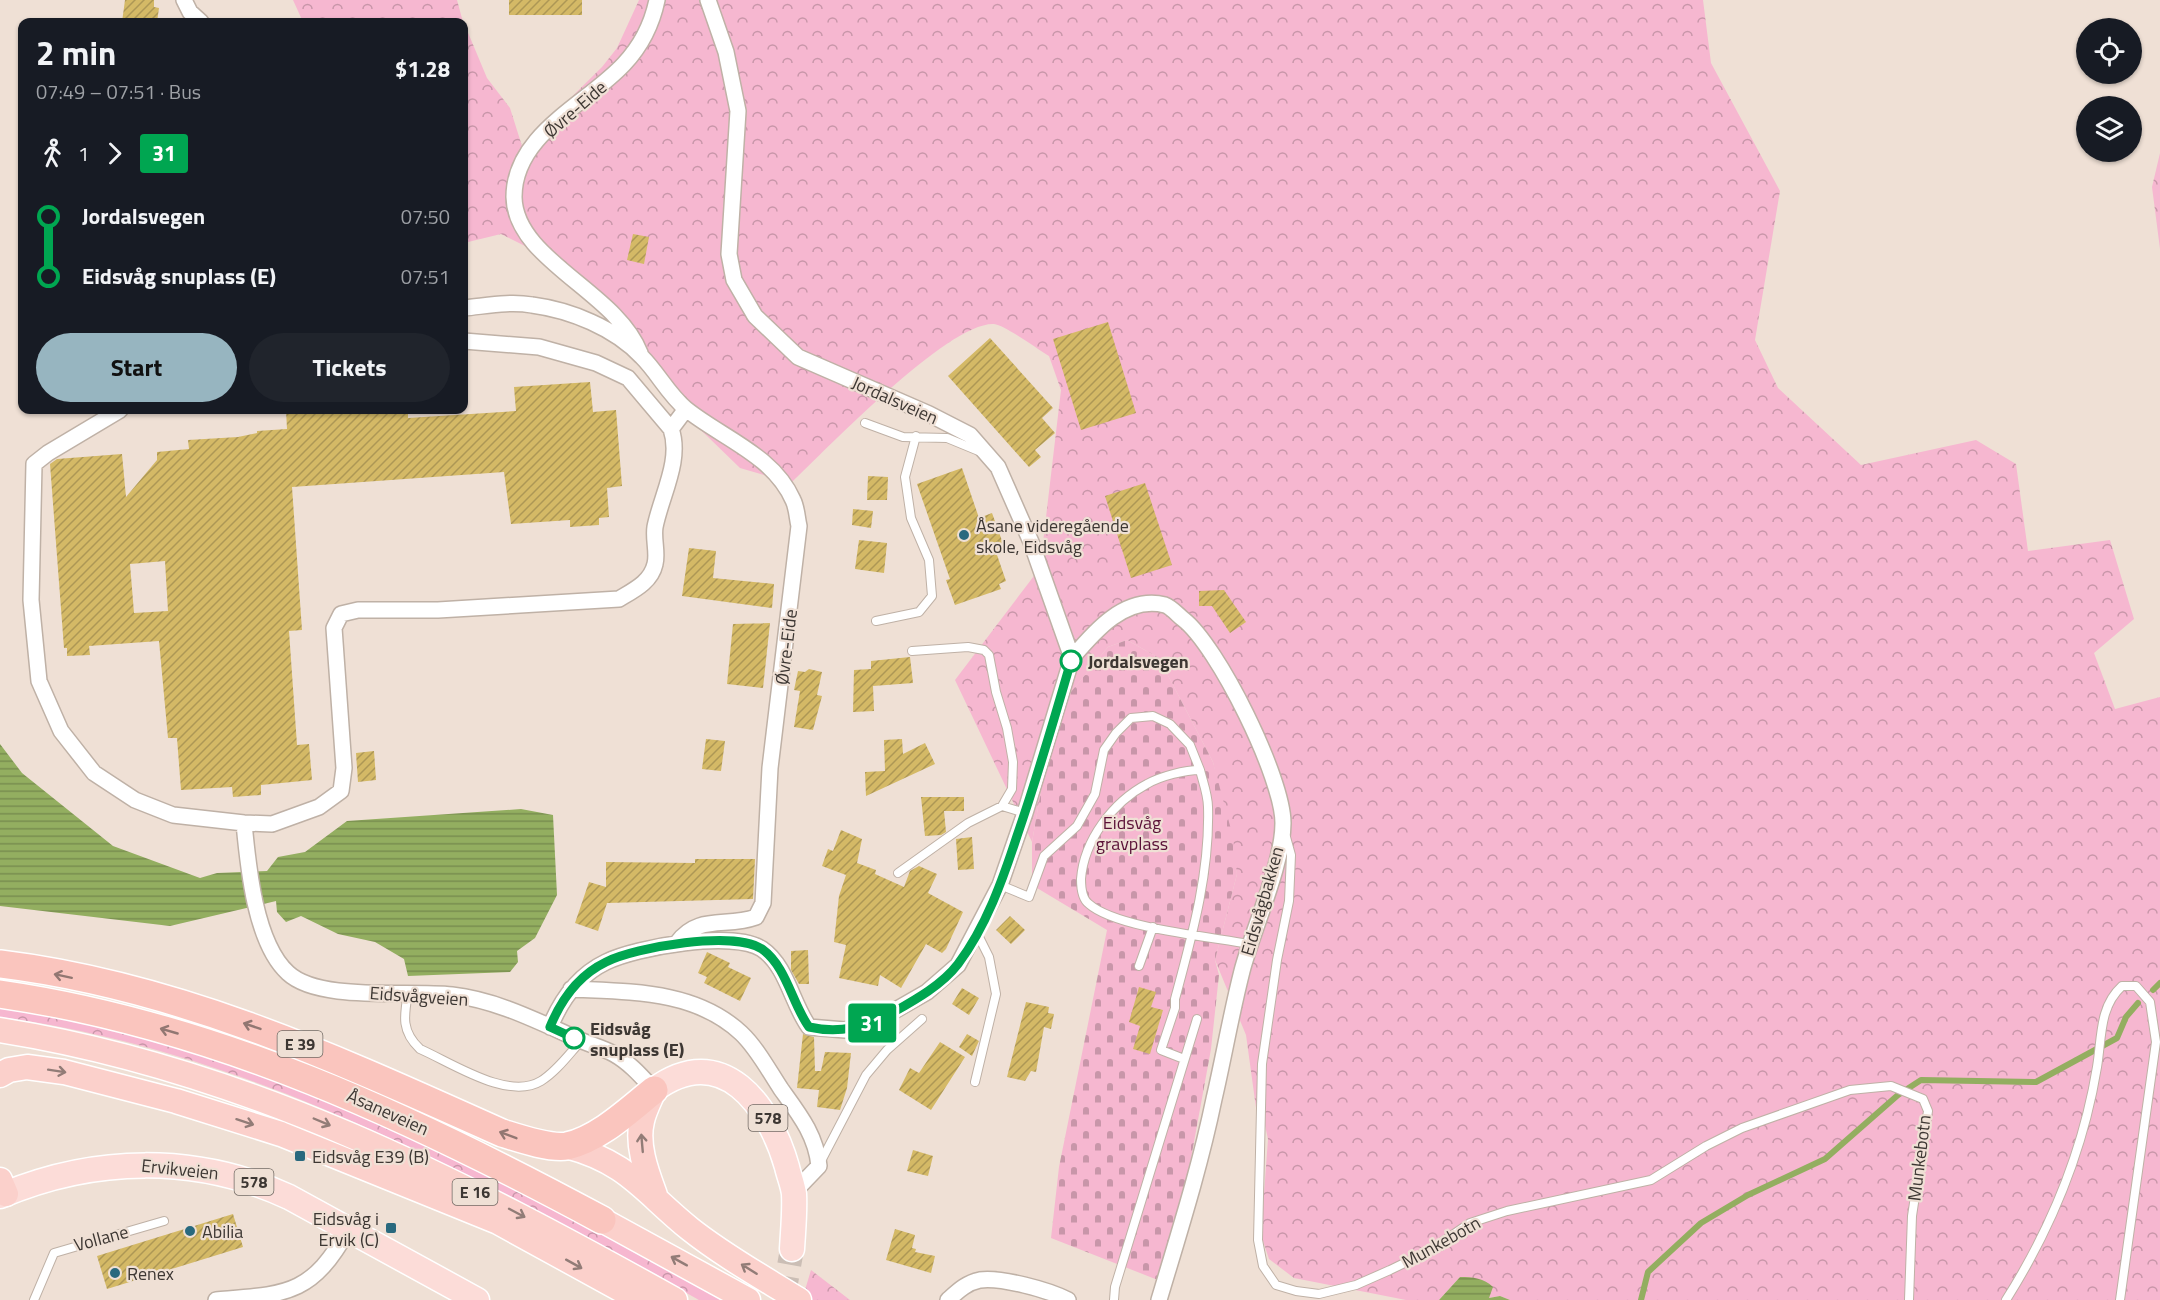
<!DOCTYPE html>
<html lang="en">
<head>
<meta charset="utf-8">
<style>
	body { margin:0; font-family:"Titillium Web",sans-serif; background:#20242c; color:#f1f3f6; height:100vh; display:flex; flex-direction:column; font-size:22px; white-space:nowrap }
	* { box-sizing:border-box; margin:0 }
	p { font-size:20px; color:#9ea1a6 }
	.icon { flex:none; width:33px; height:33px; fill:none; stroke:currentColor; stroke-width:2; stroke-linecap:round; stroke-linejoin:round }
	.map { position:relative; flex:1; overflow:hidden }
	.sheet { position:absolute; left:18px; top:18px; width:450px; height:396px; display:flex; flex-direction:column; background:#171b24; border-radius:12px; box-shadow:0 2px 4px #0004 }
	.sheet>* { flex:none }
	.badge { padding:0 12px; border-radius:4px; font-size:21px; line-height:39px }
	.tools { position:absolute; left:2076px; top:18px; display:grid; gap:12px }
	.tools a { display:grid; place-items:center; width:66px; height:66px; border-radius:50%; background:#171b24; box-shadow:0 2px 4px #0004; font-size:30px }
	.map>.badge { position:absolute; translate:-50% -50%; box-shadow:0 0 0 3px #fff }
	.legs { display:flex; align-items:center; gap:9px; height:66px; padding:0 18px; font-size:20px }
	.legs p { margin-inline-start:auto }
	.headline { display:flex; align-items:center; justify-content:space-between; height:102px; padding:0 18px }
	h1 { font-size:33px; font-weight:700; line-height:45px }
	.button { display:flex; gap:12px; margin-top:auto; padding:12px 18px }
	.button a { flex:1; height:69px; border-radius:36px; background:#97b5c0; color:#111; font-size:24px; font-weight:700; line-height:69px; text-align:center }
	.button a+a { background:#20242c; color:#f1f3f6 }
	ul { padding:0 18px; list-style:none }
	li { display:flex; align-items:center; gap:21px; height:60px; font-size:22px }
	li i { display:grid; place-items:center; width:9px; height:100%; margin:0 8px; background:currentColor }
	li i::after { content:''; width:15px; height:15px; margin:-8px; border:4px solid; border-radius:50%; background:#171b24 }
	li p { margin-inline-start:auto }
	li:first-child i { background:linear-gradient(#0000 50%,currentColor 0) }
	li:last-child i { background:linear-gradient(currentColor 50%,#0000 0) }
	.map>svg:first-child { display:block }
	.forest { fill:url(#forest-crowns) }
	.cemetery { fill:url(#cemetery-stones) }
	.water { fill:url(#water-rules) }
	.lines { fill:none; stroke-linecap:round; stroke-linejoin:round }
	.stream { stroke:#93ae60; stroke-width:6 }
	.building { fill:url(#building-hatch); fill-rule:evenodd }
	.primary-tunnel { stroke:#cbbeb5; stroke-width:24; stroke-dasharray:24 12; stroke-linecap:butt }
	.service-casing { stroke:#bfb1a6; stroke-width:10 }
	.minor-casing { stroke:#bfb1a6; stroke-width:18 }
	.primary-casing { stroke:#fff; stroke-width:27 }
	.trunk-casing { stroke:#fff; stroke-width:27 }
	.motorway-casing { stroke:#fff; stroke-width:30 }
	.service { stroke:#fff; stroke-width:8 }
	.minor { stroke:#fff; stroke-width:15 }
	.primary { stroke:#fcdcd8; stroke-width:24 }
	.trunk { stroke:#fbd0cb; stroke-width:24 }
	.motorway { stroke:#fac5be; stroke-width:27 }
	.oneway { stroke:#927772 }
	.oneway2 { stroke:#927c77 }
	.line-1-casing { stroke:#fff; stroke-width:14 }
	.line-1 { stroke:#00a651; stroke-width:9 }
	.poi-dot { fill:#29697e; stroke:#efe0d5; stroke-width:2 }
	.stop-1-dot { fill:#fff; stroke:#00a651; stroke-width:3 }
	.labels { text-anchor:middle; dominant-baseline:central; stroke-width:4.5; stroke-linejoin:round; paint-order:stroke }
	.shield { fill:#efe0d5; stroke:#726a64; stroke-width:1.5 }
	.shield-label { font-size:16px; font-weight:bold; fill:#3d3733 }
	.street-label { font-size:18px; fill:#3d3733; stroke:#efe0d5 }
	.poi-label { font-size:18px; fill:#3d3733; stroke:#efe0d5; text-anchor:start }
	.stop-label { font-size:18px; font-weight:bold; fill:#3d3733; stroke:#efe0d5; text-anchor:start }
	.park-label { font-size:18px; fill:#5b1238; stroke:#efe0d5 }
</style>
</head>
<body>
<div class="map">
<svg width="2160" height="1300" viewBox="0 0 2160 1300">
	<defs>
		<pattern id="forest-crowns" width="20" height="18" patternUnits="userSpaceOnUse" patternTransform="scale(1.5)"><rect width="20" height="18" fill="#f6b7d0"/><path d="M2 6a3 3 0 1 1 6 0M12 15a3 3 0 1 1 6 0" fill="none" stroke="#c896a9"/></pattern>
		<pattern id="cemetery-stones" width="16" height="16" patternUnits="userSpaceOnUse" patternTransform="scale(1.5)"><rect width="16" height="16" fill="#f6b7d0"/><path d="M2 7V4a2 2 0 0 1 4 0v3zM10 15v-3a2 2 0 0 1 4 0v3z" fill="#c896a9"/></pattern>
		<pattern id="water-rules" width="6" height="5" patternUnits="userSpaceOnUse" patternTransform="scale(1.5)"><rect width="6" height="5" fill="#93ae60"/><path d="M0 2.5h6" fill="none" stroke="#798e50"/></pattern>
		<pattern id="building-hatch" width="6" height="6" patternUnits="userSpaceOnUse" patternTransform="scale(1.5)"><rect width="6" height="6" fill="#d4b966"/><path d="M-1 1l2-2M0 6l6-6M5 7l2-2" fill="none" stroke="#ad9755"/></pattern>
	</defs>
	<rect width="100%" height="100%" fill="#efe0d5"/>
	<path class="forest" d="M293,0H457L463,22H303Z
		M639,0H1703L1711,63L1780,191L1755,340L1778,388L1861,465L1976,440L2016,464L2028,551L2110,540L2134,619L2094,653L2115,709L2160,697V1300H1510L1500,1296L1489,1298L1460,1277L1439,1300H1406L1294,1278L1269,1259L1261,1235L1268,1139L1264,1121L1257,1115L1246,1035L1215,960L1237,874L1213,762L1159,658L1127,640L1108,647L1062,703L1051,734L1032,842L955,680L1040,568L1061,390L1049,356C1037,349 1005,325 994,324C948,322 828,448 791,483L740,468L673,403L588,291L541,254L501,234L464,243V23L487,78L510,108L522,146L602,67L617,48Z
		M2160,153V249L2152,187Z
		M0,1008C261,1042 494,1174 721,1300H699C481,1178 252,1051 0,1017Z
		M811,1270L850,1300H802Z"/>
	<path class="cemetery" d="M1127,640L1159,658L1213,762L1233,837L1237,874L1215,960L1219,975L1211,1049L1168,1284L1051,1238L1059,1167L1107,930L1032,885V842L1051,734L1061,704L1108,647Z"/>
	<path class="water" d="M0,744L22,773L113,846L200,878L217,873L267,871L278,857L305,852L347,821L521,809L553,815L557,895L535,938L517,951L518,962L510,972L408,976L404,959L375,942L338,934L301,916L286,922L277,912L276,901L170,926L0,906Z
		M1460,1277C1473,1277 1484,1278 1493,1287L1489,1298L1500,1296L1510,1300H1439Z"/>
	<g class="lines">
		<path class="stream" d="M2153,990L2160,983
			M1641,1300L1648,1272L1701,1223L1748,1195L1825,1159L1898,1095L1921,1080L2036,1082L2117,1038L2126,1017L2138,1003"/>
	</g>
	<path class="building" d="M125,0H154V7L159,8L157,22H122Z
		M509,0H582V15H509Z
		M633,234L649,237L644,264L627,260Z
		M1108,322L1136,413L1081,430L1053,339Z
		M990,338L1053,408L1042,418L1055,433L1035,450L1041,457L1029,467L948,376Z
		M590,382L593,412L616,410L622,486L607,488L609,517L599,518V525L570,527V520L511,524L504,472L292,487L302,630L289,631L297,745L309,744L312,780L261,785V795L233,797L232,787L181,790L177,738H168L159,641L89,646L90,655L67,656V648H64L50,464L57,459L122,454L126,497L157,460V452L189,449L188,440L238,437L257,433V431L287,429L286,410H408V418L516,411L514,387ZM165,561L168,611L134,613L130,564Z
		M962,468L979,518L992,513L1005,549L996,552L1006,581L999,584L1001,589L955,605L946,580L950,579L917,484Z
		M868,476L888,477L887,500H867Z
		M1145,483L1172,565L1131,578L1105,496Z
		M853,509L873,511L871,528L852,525Z
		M859,540L887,543L884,573L855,569Z
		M689,548L716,551L713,578L774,584L772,608L682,596Z
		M1224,590L1246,622L1230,633L1212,606H1199V591Z
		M770,623L763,688L727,684L733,624Z
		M910,657L913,683L873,686L874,711L853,712L854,670L871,669V661Z
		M809,669L822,672L817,695L822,696L813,730L794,727L800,691L794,690L798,671L805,672Z
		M706,739L725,741L721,771L702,769Z
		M902,739L903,754L925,743L935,764L866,796L865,772L885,771L884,740Z
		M374,751L376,780L358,782L356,753Z
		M921,797H964V811H944L946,832L941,835L925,836Z
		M841,830L862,839L857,863L876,870L875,874L904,887L910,871L919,866L937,874L928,893L963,912L946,949L942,953L926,944L901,988L880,975L878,986L839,978L846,945L834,942L839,896L846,875L822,866L828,849L833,851Z
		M972,837L974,869L958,870L956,839Z
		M695,859H755L753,899L607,903L598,931L575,923L589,882L606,887V862L695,863Z
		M1010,916L1025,930L1011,944L996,930Z
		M808,950L809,984H799L791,970V951Z
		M707,952L730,963L728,967L751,978L740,1001L704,983L707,977L698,973Z
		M1139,987L1156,992L1151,1007L1163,1010L1150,1054L1133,1049L1140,1026L1129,1022Z
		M962,988L979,998L969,1015L952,1004Z
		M1026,1002L1049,1007L1048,1013L1054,1014L1051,1029L1044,1027L1036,1072L1031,1071L1025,1081L1007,1077Z
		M803,1034L814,1037L815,1071H821L825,1052L851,1053L847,1088L840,1110L817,1107L819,1090L797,1088Z
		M967,1034L979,1041L972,1056L959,1047Z
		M940,1042L965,1057L931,1110L899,1090L910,1068L919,1073Z
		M913,1150L933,1156L928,1176L907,1171Z
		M233,1214L243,1247L107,1289L97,1256Z
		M895,1229L915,1235L912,1248L916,1249L915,1252L935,1256L931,1273L886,1260Z"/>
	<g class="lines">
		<path class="primary-tunnel" d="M783,1300L792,1249"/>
		<defs>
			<path id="service" d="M865,423L903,437L947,438L981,452
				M876,621L919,612L932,596L929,560L911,518L905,477L916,436
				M912,651L968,647L984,650L989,655L996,692L1007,728L1013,762L1012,789L1002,806
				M1286,837L1291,855L1289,901L1277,960L1262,1064L1258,1240L1263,1266L1276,1285L1296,1291L1319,1294L1356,1285L1390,1270L1429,1251L1470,1223L1507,1211L1651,1180L1706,1146L1742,1128L1850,1090L1891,1086L1923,1099L1928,1111L1912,1216L1909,1300
				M898,873L968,823L1002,806L1025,813
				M1000,885L1029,897L1044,856L1077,826L1095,794L1104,750L1116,733L1131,718L1153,716L1170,724L1190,745L1200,770
				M1139,966L1153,927
				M408,993C404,1016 401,1031 420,1049C452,1063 508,1101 541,1081C557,1071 569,1054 581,1041
				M1184,1059L1161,1050L1175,1008V999C1192,936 1210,873 1208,807C1208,795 1203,782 1200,770C1185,770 1161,776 1147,784C1113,802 1084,840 1081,879C1081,887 1082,899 1089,904C1116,928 1212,937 1249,944
				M975,1082L996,994L989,957L977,933
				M820,1163L866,1075L887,1050L922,1019
				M34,1300L54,1253L164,1221
				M1114,1300L1115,1287L1197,1019
				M2006,1300C2052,1227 2083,1152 2097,1067C2102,1037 2099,1007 2122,986H2136L2150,1002L2156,1042L2120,1300"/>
			<path id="minor" d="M184,0L190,12L201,22
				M464,308C486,306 509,301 532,305C570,310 615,328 642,357C658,373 668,394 686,409C722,438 773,455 793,500C797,508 797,518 799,526L770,768L763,903L756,917C726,928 698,914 677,943
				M464,341L539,347L596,363L628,378L671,429L686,409
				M640,353C617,292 515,260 514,197C514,134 587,104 624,64C641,46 652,24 657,0
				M120,410L48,453L34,464L31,600L39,681L61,731L94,773L135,800L173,815L244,823L272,824L319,807L341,791L344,768L334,628L341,614L358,610H438L619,599C634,590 651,582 655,564C658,553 653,539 655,527C661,496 682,460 671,429
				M1072,658C1094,632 1125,595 1165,605C1171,607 1178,615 1183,619C1218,646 1283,778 1283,823C1283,864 1253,929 1242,971C1231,1014 1224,1056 1214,1099C1200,1167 1179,1233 1159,1300
				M244,823C248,866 255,943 288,973C319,1002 408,990 452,995C497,1000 539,1022 580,1040C591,1045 603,1048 614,1054C630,1063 642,1077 654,1090
				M571,989C630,992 695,990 741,1033C757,1048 769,1071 781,1089C799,1114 816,1135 819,1166L794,1192
				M550,1027C561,1000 579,975 606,962C636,947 734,930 762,949C787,966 792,1004 809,1027L845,1030L873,1023L927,992L958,965L1000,885L1025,813L1072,658L1031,542L998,467L970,435L929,414L798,357L755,316L734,280L729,254L738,111L726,52L708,0
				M216,1300C286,1294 311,1296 348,1230
				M948,1300C958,1291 966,1283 980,1280C1001,1277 1049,1290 1068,1300"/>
			<path id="primary" d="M654,1090C722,1039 770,1106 787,1167C789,1176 793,1185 794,1194C795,1212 793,1231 792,1249
				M0,1196C94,1156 196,1154 289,1197L477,1300"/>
			<path id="trunk" d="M0,1030C246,1069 460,1180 675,1300
				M0,1075L9,1070L27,1067L64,1072L176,1101L281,1134L498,1222L640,1300
				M654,1090C650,1100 644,1111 642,1121C636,1145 647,1173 655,1195
				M566,1146C628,1162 644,1192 690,1229C724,1256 762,1277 799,1300
				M0,1180L6,1194
				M602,1220L748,1300"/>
			<path id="motorway" d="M0,964C180,986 339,1060 502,1133C518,1138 550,1149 567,1146C599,1139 629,1110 654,1090
				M0,994C215,1025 413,1118 602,1220"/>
		</defs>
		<use href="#service" class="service-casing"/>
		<use href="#minor" class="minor-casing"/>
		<use href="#primary" class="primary-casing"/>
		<use href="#trunk" class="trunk-casing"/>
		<use href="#motorway" class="motorway-casing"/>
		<use href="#service" class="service"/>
		<use href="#minor" class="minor"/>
		<use href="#primary" class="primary"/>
		<use href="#trunk" class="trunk"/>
		<use href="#motorway" class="motorway"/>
	</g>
	<defs><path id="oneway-shaft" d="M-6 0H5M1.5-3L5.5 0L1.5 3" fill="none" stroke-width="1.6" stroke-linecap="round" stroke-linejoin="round" transform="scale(1.5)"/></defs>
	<g class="oneway">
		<use href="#oneway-shaft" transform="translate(63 976) rotate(-168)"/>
		<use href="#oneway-shaft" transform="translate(252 1026) rotate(-161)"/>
		<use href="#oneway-shaft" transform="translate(169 1031) rotate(-164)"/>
		<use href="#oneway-shaft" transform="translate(508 1135) rotate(-159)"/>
	</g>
	<g class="oneway2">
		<use href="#oneway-shaft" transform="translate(57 1071) rotate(9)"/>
		<use href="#oneway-shaft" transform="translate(245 1122) rotate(18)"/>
		<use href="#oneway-shaft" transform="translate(322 1122) rotate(23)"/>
		<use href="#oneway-shaft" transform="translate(642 1143) rotate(-95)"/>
		<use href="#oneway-shaft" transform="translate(517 1213) rotate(28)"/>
		<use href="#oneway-shaft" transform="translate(679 1261) rotate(-151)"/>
		<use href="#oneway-shaft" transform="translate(574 1264) rotate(29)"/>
		<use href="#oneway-shaft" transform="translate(749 1269) rotate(-148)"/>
	</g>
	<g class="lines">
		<defs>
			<path id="line-1" d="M574,1038L550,1027C561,1000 579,975 606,962C636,947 734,930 762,949C787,967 792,1004 809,1027C840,1034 865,1027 892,1013C915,1000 942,985 958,964C986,927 1003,879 1017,836C1037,778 1054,720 1071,661"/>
		</defs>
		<use href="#line-1" class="line-1-casing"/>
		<use href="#line-1" class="line-1"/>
	</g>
	<g class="poi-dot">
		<circle cx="964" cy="535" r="6"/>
		<rect x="294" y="1150" width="12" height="12" rx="3"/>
		<rect x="385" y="1222" width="12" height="12" rx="3"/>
		<circle cx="190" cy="1231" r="6"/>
		<circle cx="115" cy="1273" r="6"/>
	</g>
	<g class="stop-1-dot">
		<circle cx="1071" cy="661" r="10"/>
		<circle cx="574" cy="1038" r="10"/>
	</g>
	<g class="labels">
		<g class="shield">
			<rect x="277.5" y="1031" width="45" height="26" rx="4.5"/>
			<rect x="748.5" y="1105" width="39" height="26" rx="4.5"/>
			<rect x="234.5" y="1169" width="39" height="26" rx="4.5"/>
			<rect x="452.5" y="1179" width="45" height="26" rx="4.5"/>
		</g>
		<g class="shield-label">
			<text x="300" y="1044">E 39</text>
			<text x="768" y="1118">578</text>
			<text x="254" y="1182">578</text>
			<text x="475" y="1192">E 16</text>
		</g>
		<g class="street-label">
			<text transform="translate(575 109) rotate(-41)">Øvre-Eide</text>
			<text transform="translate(895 400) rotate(24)">Jordalsveien</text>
			<text transform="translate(786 647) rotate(-83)">Øvre-Eide</text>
			<text transform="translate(1262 901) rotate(-74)">Eidsvågbakken</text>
			<text transform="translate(419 996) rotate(4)">Eidsvågveien</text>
			<text transform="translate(388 1112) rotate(24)">Åsaneveien</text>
			<text transform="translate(1919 1158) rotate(-83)">Munkebotn</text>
			<text transform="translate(180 1169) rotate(6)">Ervikveien</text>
			<text transform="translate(101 1238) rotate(-15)">Vollane</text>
			<text transform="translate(1441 1242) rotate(-29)">Munkebotn</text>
		</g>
		<g class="poi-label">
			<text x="976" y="525">Åsane videregående<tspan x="976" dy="21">skole, Eidsvåg</tspan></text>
			<text x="312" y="1156">Eidsvåg E39 (B)</text>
			<text x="379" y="1218" text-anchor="end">Eidsvåg i<tspan x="379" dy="21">Ervik (C)</tspan></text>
			<text x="202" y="1231">Abilia</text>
			<text x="127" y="1273">Renex</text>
		</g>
		<g class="stop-label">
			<text x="1088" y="661">Jordalsvegen</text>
			<text x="590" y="1028">Eidsvåg<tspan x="590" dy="21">snuplass (E)</tspan></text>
		</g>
		<g class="park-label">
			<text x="1132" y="822">Eidsvåg<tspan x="1132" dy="21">gravplass</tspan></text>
		</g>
	</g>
</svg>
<div class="tools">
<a><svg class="icon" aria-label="locate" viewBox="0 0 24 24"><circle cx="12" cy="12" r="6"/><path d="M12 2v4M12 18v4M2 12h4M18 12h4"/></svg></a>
<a><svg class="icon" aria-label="layers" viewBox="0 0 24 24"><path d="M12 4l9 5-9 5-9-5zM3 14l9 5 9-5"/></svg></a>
</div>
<b class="badge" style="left:872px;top:1023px;background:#00a651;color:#fff">31</b>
<section class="sheet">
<div class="headline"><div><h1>2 min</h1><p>07:49 – 07:51 · Bus</p></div><b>$1.28</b></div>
<div class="legs"><svg class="icon" aria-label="walk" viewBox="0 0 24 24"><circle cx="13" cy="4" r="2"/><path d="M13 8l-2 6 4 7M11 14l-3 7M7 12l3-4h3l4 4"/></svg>1<svg class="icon" aria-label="forward" viewBox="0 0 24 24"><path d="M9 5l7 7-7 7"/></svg><b class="badge" style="background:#00a651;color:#fff">31</b></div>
<ul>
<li><i style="color:#00a651"></i><b>Jordalsvegen</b><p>07:50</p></li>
<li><i style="color:#00a651"></i><b>Eidsvåg snuplass (E)</b><p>07:51</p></li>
</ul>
<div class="button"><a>Start</a><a>Tickets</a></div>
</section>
</div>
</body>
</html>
